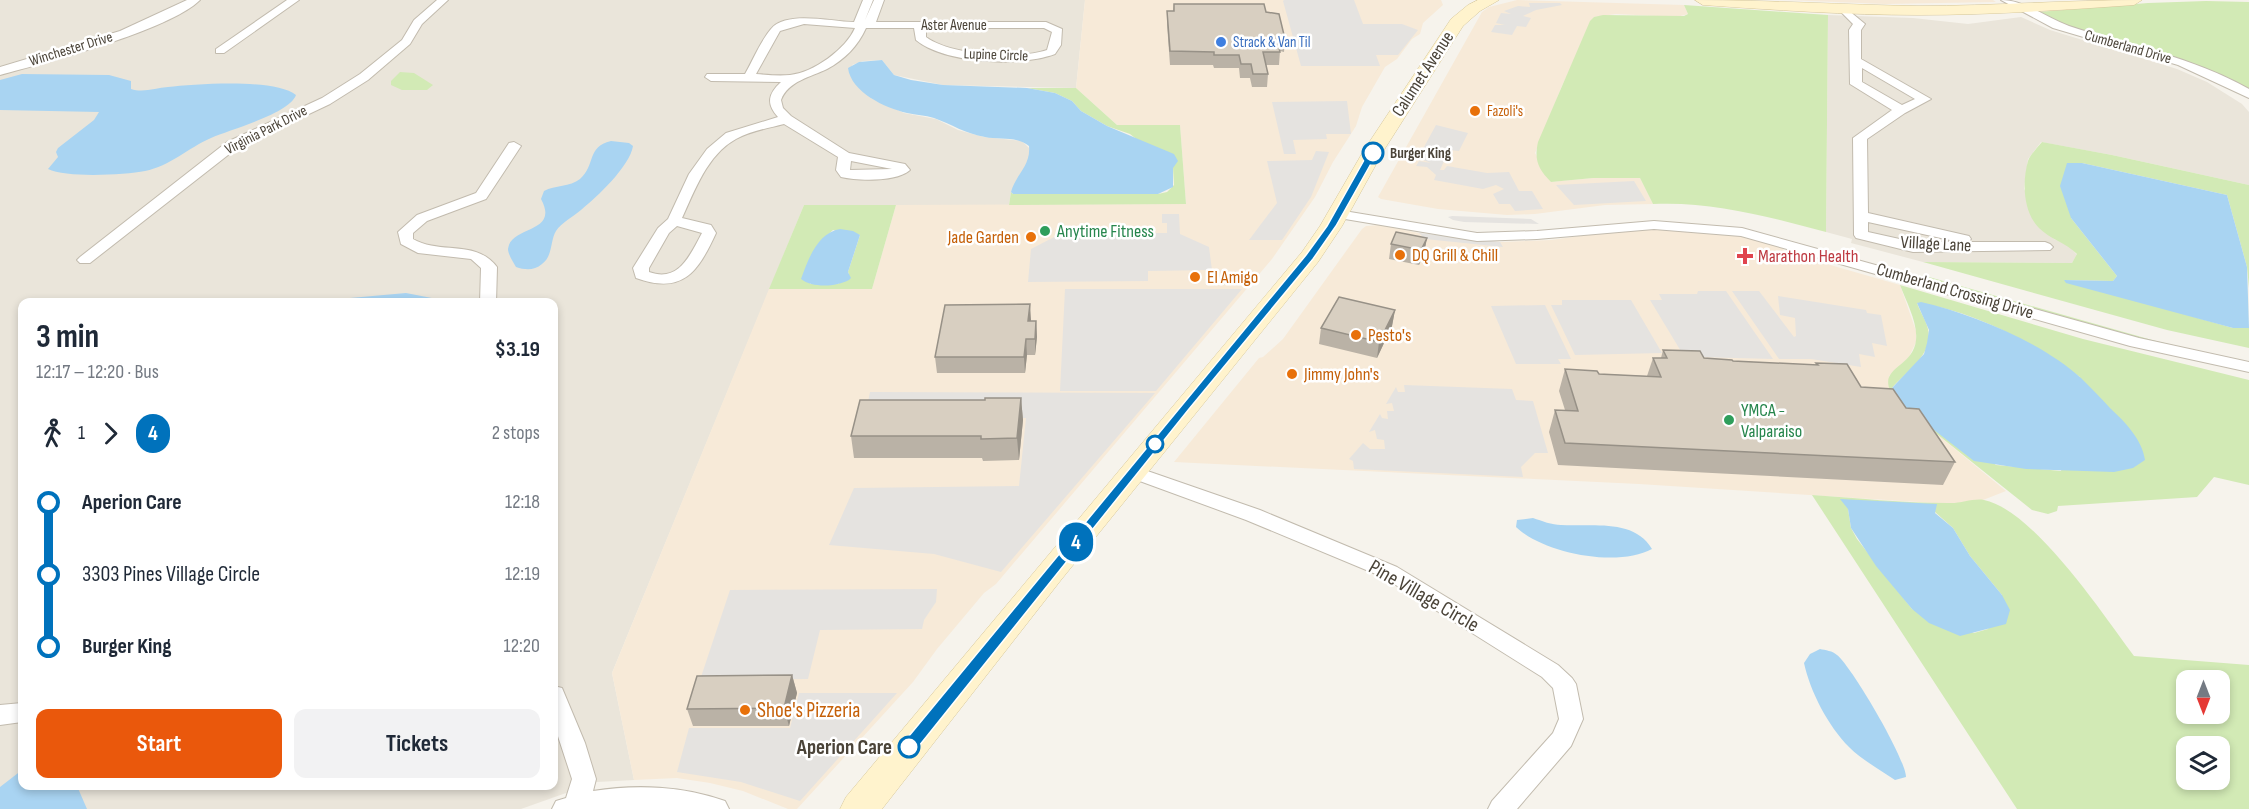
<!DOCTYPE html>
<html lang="en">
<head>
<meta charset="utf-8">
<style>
	body { margin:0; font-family:"Sofia Sans Condensed",sans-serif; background:#f2f2f3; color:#1f2937; height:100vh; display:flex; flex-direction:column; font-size:22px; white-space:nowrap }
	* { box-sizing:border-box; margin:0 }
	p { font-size:20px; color:#747a83 }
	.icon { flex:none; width:33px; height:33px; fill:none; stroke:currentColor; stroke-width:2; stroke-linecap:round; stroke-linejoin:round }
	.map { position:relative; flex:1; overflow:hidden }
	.sheet { position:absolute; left:18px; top:298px; width:540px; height:492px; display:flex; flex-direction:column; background:#fff; border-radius:12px; box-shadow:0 3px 9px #0003 }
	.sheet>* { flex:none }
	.badge { padding:0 12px; border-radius:20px; font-size:21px; line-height:39px }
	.needle { width:39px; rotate:180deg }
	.tools { position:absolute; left:2176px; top:670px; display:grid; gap:12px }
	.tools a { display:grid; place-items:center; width:54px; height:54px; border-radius:12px; background:#fff; box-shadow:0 3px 9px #0003; font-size:30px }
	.map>.badge { position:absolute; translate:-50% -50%; box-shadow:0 0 0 3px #fff }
	.legs { display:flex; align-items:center; gap:9px; height:66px; padding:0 18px; font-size:20px }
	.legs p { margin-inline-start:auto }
	.overview { display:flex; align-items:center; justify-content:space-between; height:102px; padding:0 18px }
	h1 { font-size:33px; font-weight:700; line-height:45px }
	.action { display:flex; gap:12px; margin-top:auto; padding:12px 18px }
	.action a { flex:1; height:69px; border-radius:12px; background:#ea580c; color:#fff; font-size:24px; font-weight:700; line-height:69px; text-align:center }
	.action a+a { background:#f2f2f3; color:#1f2937 }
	ul { padding:0 18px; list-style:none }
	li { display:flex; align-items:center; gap:21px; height:72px; font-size:22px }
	li i { display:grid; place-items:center; width:9px; height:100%; margin:0 8px; background:currentColor }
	li i::after { content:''; width:15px; height:15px; margin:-8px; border:4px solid; border-radius:50%; background:#fff }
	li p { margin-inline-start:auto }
	li:first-child i { background:linear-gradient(#0000 50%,currentColor 0) }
	li:last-child i { background:linear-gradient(currentColor 50%,#0000 0) }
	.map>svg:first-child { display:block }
	.residential { fill:#eae5da; fill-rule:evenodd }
	.commercial { fill:#f7ead8 }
	.green { fill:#d2eab5; fill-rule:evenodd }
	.parking { fill:#e5e3e0 }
	.water { fill:#a9d4f2 }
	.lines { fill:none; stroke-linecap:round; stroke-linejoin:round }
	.street-casing { stroke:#c2bbae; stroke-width:2 }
	.secondary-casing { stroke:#d6c79b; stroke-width:1 }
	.street { fill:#fff; fill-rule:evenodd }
	.secondary { fill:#fff3cd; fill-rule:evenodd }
	.wall { fill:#bab2a6 }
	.shaded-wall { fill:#979187 }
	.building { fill:#d8cfc1; stroke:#979187; stroke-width:1.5 }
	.line-1 { fill:#0072bc; stroke:#fff; stroke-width:1.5 }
	.shop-dot { fill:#3f7fe0; stroke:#fff; stroke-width:2 }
	.food-dot { fill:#e8710a; stroke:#fff; stroke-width:2 }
	.stop-1-dot { fill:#fff; stroke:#0072bc; stroke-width:3 }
	.leisure-dot { fill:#2e9e5b; stroke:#fff; stroke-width:2 }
	.health-dot { fill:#e0444e; stroke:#fff; stroke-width:2 }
	.labels { text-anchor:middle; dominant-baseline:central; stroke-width:5; stroke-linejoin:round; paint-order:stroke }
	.far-street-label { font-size:15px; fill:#4b4439; stroke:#fff }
	.far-shop-label { font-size:15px; fill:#366cbe; stroke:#fff; text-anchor:start }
	.far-food-label { font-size:15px; fill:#c56008; stroke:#fff; text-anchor:start }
	.far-stop-label { font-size:15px; font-weight:bold; fill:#4b4439; stroke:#fff; text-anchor:start }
	.street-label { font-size:18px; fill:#4b4439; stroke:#fff }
	.leisure-label { font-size:18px; fill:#27864d; stroke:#fff; text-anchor:start }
	.food-label { font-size:18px; fill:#c56008; stroke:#fff; text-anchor:start }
	.health-label { font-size:18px; fill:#be3a42; stroke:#fff; text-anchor:start }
	.near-street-label { font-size:21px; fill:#4b4439; stroke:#fff }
	.near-food-label { font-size:21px; fill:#c56008; stroke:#fff; text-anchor:start }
	.near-stop-label { font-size:21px; font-weight:bold; fill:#4b4439; stroke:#fff; text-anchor:end }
</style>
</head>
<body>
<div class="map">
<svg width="2249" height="809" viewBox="0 0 2249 809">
	<rect width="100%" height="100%" fill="#f6f3ec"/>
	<path class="residential" d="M0,0H1085L1076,88L943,85L894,75L882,60L863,61L852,65L871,98L904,113L936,119L958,130L984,137L1022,141L1030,149L1028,164L1020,174L1011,192L1009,205H804L612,673L634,780L597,782L521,809H0ZM22,303H554V786H22Z
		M1828,15L1913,18L1968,24L2021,17L2050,30L2177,69L2207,82L2242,104L2249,112V185L2112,155L2041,142L2028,159L2024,189L2054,239L2069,246L2077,255L2072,263L1923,262L1851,243L1852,239L1826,232Z"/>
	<path class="commercial" d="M1085,0H1441L1443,5L1423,23L1420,34L1412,39L1397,59L1385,67L1362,107L1356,126L1333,162L1315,197L1272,259L996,584L984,593L937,649L913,682L797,809H788L743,791L710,783L677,778L634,780L612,673L769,289H872L896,205L1186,204L1180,125H1117L1076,88Z
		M1517,0L1684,5L1688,14L1677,17L1616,14L1594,17L1561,88L1535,153L1551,182L1593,178H1640L1653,204L1605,205L1535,214L1507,215L1438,209L1381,199L1378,197L1482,12L1489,7Z
		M1787,0H1993L1996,2L1885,4Z
		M1380,225L1439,237L1500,242L1551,240L1638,228L1731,233L1782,247L1785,252L1900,285L1916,331V342L1909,357L1889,376L1899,403L2006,491L1983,500L1950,504L1639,484L1174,462L1259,358L1263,357L1283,339L1362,229L1366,226Z"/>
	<path class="green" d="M2206,1L2249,2V90L2188,62L2069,27L2039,12L2148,3Z
		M1684,5L1828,15L1826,232C1770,217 1711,201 1653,204L1640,178H1593L1551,182C1538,169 1534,160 1538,142L1590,21L1594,17L1603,15L1684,16L1688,14Z
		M400,72L414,73L433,85L427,90H402L391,85V81Z
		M1027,88H1076L1117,125H1180L1186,204L1009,205L1011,192L1013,194H1158L1167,192L1174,185L1173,168L1130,134L1107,126L1081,111L1072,101L1055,93Z
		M2042,142L2112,155L2249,185V288L2247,267L2227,195L2082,163L2071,218L2117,276L2113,281L2064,280L2233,328H2249V348L2167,330L1923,262L2072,263L2077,254C2066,243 2050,239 2039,228C2023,212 2022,182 2028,161C2030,155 2037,148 2042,142Z
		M804,205H896L872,289H769ZM833,230L860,235L848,272L849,274L838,284H810L818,244Z
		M1905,273L1929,277L2152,340L2249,363C2132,340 2019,306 1905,273Z
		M1900,285L2083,339L2249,380V485L2214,477L2197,497L2058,506L2057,511L2048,514L2032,510L1898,403C1869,366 1913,371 1916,340C1918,323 1906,301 1900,285ZM1917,303C1977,311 2031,343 2080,377L2061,471L1996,465L1892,388C1905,372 1934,355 1928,329C1926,320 1920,312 1917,303Z
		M1812,495C1857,498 1903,503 1948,503C1960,504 1973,498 1984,500C2034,510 2104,616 2134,656L2249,665V809H2017ZM1848,509L1935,512L1953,528L1970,556L2002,595L1988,629L1974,633L1912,609L1857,539L1851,528ZM2187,681H2220V714H2187ZM2187,747H2220V780H2187Z"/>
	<path class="parking" d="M1284,0H1354L1363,24H1402L1418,30L1398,55H1376L1380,66H1301L1283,1Z
		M1529,3H1560L1562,5L1536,10L1523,16L1531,18L1526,27L1517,26L1512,35L1491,32L1495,25H1505L1496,23L1501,13L1511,14L1504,11L1518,6L1530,7Z
		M1347,101L1351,134H1326L1327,139L1293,140L1296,154H1284L1272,102Z
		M1436,125L1468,133L1459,151L1449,150L1440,170H1444L1447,166L1487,173L1509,172L1519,191H1532L1543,209L1515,211L1510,204H1499L1493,194L1504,189L1496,185L1483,189L1434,180L1436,175L1427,167L1416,166L1419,161L1431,163L1418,158Z
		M1316,151L1329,152L1311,197L1282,240H1249L1277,203L1267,161L1312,160Z
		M1634,181L1646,201L1574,205L1556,185Z
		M1162,214H1179L1180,234L1209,247L1212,270L1148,271V281L1028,282L1031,249L1062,233H1167V223H1162Z
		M1452,216L1531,219L1539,224L1464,222L1453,220L1448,217Z
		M1419,233L1500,242L1503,247L1425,239Z
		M1065,289H1242L1156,391H1060Z
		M1698,291H1726L1773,359L1698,357L1682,353L1650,300H1662L1659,294H1697Z
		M1732,291H1759L1794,337L1796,336L1795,318L1780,315L1778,296L1866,310L1867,313L1881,315L1887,346L1872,343L1875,357L1859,354L1861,367L1811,359H1779Z
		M1562,300H1631L1662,353L1575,355L1551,305H1562Z
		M1545,305L1571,359H1558L1561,364H1516L1491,306Z
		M1404,385L1512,389L1516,400L1533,401L1548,453H1535L1521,467L1523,477L1354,469L1353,461L1349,459L1363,443L1370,449H1385L1384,440L1377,439L1375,430L1369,432L1380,414L1382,418L1388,419L1387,411H1394L1392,403L1386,404L1396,387L1398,392H1405Z
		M870,392L1155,393L1001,572L934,554L829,545L854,488L1019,486L1026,418L864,421Z
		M937,589L936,602L924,620L922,629L820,630L808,679L700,680L730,590Z
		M799,693H897L800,801L741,782L677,772L689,728H790Z"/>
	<path class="water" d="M882,60L894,75L911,80L943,85L1027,88L1055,93L1072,101L1081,111L1107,126L1174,154L1178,161L1173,168V187L1158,194H1013L1011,192C1016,174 1031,166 1029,146C1018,136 999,140 985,137C966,134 951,124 934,118C925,115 916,115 907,113C885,108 851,92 848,68L859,62Z
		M22,74L109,75L131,81V89C143,93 156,88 168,87C196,84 275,78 296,95C289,114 231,129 211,138C188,148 170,166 145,171C124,175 66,178 48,169L58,157L56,152L58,148L94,120L99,112L0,110V80Z
		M611,141L629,143L633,146C630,166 597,197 581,210C574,216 561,223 556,231C550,241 553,256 542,264C534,271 525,270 516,267C513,262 508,254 508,249C511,225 560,234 541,199L544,191C555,185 570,187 580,179C596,165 586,147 611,141Z
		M2067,163H2082L2227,195L2247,267L2249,328H2233L2066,283L2064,280L2113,281L2117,276L2071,218L2060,186Z
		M840,229L853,231L860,235L848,272L851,278L849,280C836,287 812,288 801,279C808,260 817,233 840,229Z
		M406,293L442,300L444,303H331L339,299Z
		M1921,302C1973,314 2041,342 2081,378C2091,388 2101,398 2110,408C2125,422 2142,439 2145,460L2133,468L2114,472L2026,469L1974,461L1907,409L1892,388L1924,354L1927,343L1929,330L1917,303Z
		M1840,499L1937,504L1935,513L1953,528L1970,556L2002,595L2010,610L2006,624L1960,636L1929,623L1912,609L1876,566L1851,528L1848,509Z
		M1533,518C1542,521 1552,525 1561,525C1591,527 1634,518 1652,549C1617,568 1543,553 1516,527L1517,520Z
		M1820,649C1825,650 1833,651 1837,655C1852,667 1906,759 1906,777L1895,780C1879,769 1862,760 1849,747C1828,726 1810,691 1804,663L1810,654Z
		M22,770V786H77L87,809H0V787Z"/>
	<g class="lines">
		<defs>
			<path id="street" d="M187,0H200C170,30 45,63 0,75V67L120,31Z
				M287,0H299L224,53H216V49Z
				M437,0H448L422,24L410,44L368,80L330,104L237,148L90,263H80L77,260L80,257L227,142L322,98L360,74L402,40L414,20Z
				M863,0H873L865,20L874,0H884L876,22H1046L1062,29L1061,45L1055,54C1021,67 945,64 916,40L914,28H866C858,46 844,60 827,69C811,77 788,81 781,100L783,108L791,116L849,153L905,164L910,170C897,182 858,181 841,177L836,170L838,157L784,124C769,128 750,131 736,139C707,155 695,190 682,218L711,225L716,233C698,272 683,295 636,278L633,268L658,228L668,219L689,174L707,149L726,133L778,117C766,104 768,94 781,82L711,81L705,77L707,74H745C753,60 760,42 771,29C786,10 833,22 854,22ZM804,24L855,28C846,49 813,73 790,75C779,76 768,75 756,74L780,31ZM926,28H1044L1052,32L1047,50C1018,60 950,55 926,37ZM851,161L892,169L850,170ZM677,226L702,233C690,255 679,283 649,272V268L669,233Z
				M2001,0C2025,0 2046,18 2069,26C2130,46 2193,57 2249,89V98L2178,65L2053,28Z
				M1842,5L1865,24L1861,30V59L1931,99L1905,113L1867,139L1868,213L1969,236L1971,239L1968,242H2045L2050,244L2053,247L2050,250L1913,252L1856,238L1854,235L1853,138L1892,110L1850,84L1849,30L1853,24L1837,8ZM1862,68L1915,99L1902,105L1862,82ZM1868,222L1959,242H1913L1868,232Z
				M514,142L521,146L486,199L427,221L413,233V239C441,255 476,239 497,267L496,303H480L481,268L471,259L418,253L401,244L398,232L417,215L476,193L509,143Z
				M1338,210L1477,233L1537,231L1654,221L1742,228L2139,338L2249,362V372L2130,346L1741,236L1654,229L1537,239L1477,241L1333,217L1331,214Z
				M1133,466L1260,510L1397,567L1558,665L1572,678L1576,684L1583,719L1571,746L1517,809H1488L1492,801L1553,733L1559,719L1553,688L1542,677L1383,577L1246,520L1126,476L1123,472L1126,468Z
				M554,686L562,688L585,743L596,779L593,791C636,784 684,786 725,801L729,809H552L556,801L566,798L572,779L554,724Z
				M22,703V722L0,725V705Z"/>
			<path id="secondary" d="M1478,0H1499L1480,11L1463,26L1384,150L1342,226L1318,262L1061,580L882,809H840L846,797L1302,252L1320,226L1364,150L1451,19L1468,5Z
				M1695,0C1770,0 1844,5 1919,6C1993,6 2067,0 2142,0L2134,5C2062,10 1990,15 1918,15C1847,15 1775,10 1703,5Z"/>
		</defs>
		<use href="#street" class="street-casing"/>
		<use href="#secondary" class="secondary-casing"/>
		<use href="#street" class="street"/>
		<use href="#secondary" class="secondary"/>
	</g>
	<path class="wall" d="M1174,4L1266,12L1285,39L1284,52L1280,51L1279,65H1266L1268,74L1267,87H1252L1250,78H1240L1239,68H1214L1213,65H1170L1167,24V11H1173Z
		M1427,238L1424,253L1419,265L1389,259L1391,244Z
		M1395,310L1392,326L1377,358L1319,344L1321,328Z
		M1031,321H1036L1037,337L1035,355H1027L1025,373H937L935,357Z
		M1663,350L1704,358L1733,361L1815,365L1816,363L1861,387L1906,408L1955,462L1943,485L1558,465L1549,432L1555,410H1565L1559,391L1565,369L1599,374L1647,376L1653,358H1661Z
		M1021,398L1023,420L1019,460L983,461L982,458H854L851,436L985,400Z
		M792,675L797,693L789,726H693L687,709Z"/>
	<path class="shaded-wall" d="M1427,238L1424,253L1419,265L1421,250Z
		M1030,304L1031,320L1029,337L1028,321Z
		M1395,310L1392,326L1377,358L1379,342Z
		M1036,321L1037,337L1035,355V339Z
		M1026,339L1027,355L1025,373L1024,357Z
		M1021,398L1023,420L1019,460L1017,438Z
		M792,675L797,693L789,726L784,708Z"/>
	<path class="building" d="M1174,4H1264L1266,12L1279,14L1285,39H1277L1280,52H1263L1268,74H1253L1251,64H1241L1239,55H1214V52L1170,51L1167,11H1174Z
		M1396,232L1427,238L1421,250L1391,244Z
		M1339,297L1395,310L1379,342L1321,328Z
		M1030,304L1028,321H1036L1035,339H1026L1024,357H935L945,305Z
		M1663,350L1700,351L1704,358L1732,360L1733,361L1818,365L1816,363L1847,364L1861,387L1893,389L1906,408L1919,409L1955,462L1565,443L1555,410L1578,411L1565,369L1597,371L1599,374L1661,377L1653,358H1667Z
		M985,398H1021L1017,438L981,439V436H851L860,400H985Z
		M792,675L784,708L687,709L697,676Z"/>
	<path class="line-1" d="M1373,150L1377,153L1336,226L1313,259L1189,409L915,751L909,753L904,751L901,747L904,742L1306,255L1327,226L1368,153Z"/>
	<circle class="shop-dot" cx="1221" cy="42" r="6"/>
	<g class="food-dot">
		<circle cx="1475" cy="111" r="6"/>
		<circle cx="1031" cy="237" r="6"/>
		<circle cx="1400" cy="255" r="6"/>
		<circle cx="1195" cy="277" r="6"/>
		<circle cx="1356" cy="335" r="6"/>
		<circle cx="1292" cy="374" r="6"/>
		<circle cx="745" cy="710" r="6"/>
	</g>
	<g class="stop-1-dot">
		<circle cx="1373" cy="153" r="10"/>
		<circle cx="1155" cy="444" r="8"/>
		<circle cx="909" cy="747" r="10"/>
	</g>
	<g class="leisure-dot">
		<circle cx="1045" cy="231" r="6"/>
		<circle cx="1729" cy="420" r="6"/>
	</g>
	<path class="health-dot" d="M1742 247h6v6h6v6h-6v6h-6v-6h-6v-6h6z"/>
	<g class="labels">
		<g class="far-street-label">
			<text x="954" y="25">Aster Avenue</text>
			<text transform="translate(2128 47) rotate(16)">Cumberland Drive</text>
			<text transform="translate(71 49) rotate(-17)">Winchester Drive</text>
			<text transform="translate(996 55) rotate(2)">Lupine Circle</text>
			<text transform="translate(266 130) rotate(-27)">Virginia Park Drive</text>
		</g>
		<g class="far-shop-label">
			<text x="1233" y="42">Strack &amp; Van Til</text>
		</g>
		<g class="far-food-label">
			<text x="1487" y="111">Fazoli's</text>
		</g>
		<g class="far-stop-label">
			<text x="1390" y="153">Burger King</text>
		</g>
		<g class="street-label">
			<text transform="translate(1423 74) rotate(-57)">Calumet Avenue</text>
			<text transform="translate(1936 244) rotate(3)">Village Lane</text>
			<text transform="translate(1955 291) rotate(16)">Cumberland Crossing Drive</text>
		</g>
		<g class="leisure-label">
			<text x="1057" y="231">Anytime Fitness</text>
			<text x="1741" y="410">YMCA -<tspan x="1741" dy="21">Valparaiso</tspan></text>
		</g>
		<g class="food-label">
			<text x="1019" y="237" text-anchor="end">Jade Garden</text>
			<text x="1412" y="255">DQ Grill &amp; Chill</text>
			<text x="1207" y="277">El Amigo</text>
			<text x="1368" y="335">Pesto's</text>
			<text x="1304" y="374">Jimmy John's</text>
		</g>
		<g class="health-label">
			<text x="1758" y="256">Marathon Health</text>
		</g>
		<g class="near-street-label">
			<text transform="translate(1424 596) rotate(30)">Pine Village Circle</text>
		</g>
		<g class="near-food-label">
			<text x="757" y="710">Shoe's Pizzeria</text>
		</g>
		<g class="near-stop-label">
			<text x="892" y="747">Aperion Care</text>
		</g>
	</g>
</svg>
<div class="tools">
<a><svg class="needle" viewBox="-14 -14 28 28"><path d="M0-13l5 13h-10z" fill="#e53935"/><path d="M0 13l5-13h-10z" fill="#747a83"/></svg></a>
<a><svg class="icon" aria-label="layers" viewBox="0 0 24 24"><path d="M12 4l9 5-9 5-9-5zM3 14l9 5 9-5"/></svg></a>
</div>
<b class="badge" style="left:1076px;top:542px;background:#0072bc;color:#fff">4</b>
<section class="sheet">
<div class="overview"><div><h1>3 min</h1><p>12:17 – 12:20 · Bus</p></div><b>$3.19</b></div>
<div class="legs"><svg class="icon" aria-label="walk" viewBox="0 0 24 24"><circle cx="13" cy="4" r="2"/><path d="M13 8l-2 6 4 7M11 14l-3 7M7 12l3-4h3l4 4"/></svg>1<svg class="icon" aria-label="forward" viewBox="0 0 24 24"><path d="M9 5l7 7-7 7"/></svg><b class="badge" style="background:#0072bc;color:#fff">4</b><p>2 stops</p></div>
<ul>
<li><i style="color:#0072bc"></i><b>Aperion Care</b><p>12:18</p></li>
<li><i style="color:#0072bc"></i><span>3303 Pines Village Circle</span><p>12:19</p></li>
<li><i style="color:#0072bc"></i><b>Burger King</b><p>12:20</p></li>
</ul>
<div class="action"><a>Start</a><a>Tickets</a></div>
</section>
</div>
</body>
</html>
